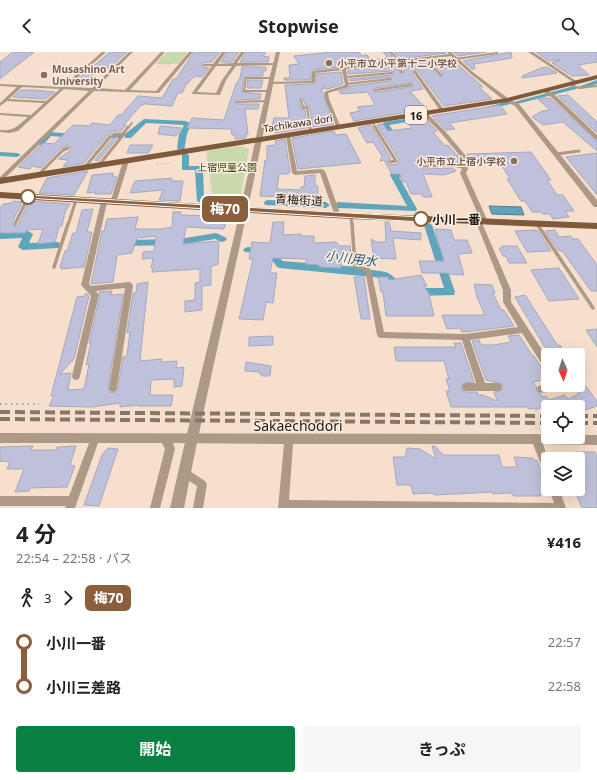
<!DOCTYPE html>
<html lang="ja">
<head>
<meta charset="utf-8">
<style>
	body { margin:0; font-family:"Noto Sans","Noto Sans JP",sans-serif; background:#f6f6f6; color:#222; height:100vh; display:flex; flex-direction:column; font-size:15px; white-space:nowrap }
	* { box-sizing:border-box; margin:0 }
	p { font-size:13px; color:#767676 }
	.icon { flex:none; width:22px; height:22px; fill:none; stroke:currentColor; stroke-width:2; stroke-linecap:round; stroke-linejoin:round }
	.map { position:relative; height:456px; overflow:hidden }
	.sheet { display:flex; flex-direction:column; background:#fff; flex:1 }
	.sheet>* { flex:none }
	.badge { padding:0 8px; border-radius:6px; font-size:14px; line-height:26px }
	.needle { width:26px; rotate:177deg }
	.buttons { position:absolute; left:541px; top:296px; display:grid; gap:8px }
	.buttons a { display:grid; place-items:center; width:44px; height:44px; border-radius:4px; background:#fff; box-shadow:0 4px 16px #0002; font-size:20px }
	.map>.badge { position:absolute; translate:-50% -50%; box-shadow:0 0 0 2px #fff }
	.legs { display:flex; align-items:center; gap:6px; height:44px; padding:0 16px; font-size:13px }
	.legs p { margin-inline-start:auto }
	.overview { display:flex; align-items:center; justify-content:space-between; height:68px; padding:0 16px }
	h1 { font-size:22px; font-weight:700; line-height:30px }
	.button { display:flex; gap:8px; margin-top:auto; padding:8px 16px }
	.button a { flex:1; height:46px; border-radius:4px; background:#0b8043; color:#fff; font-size:16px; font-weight:700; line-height:46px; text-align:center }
	.button a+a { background:#f6f6f6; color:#222 }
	ul { padding:0 16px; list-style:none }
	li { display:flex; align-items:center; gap:14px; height:44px; font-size:15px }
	li i { display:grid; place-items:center; width:6px; height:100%; margin:0 5px; background:currentColor }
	li i::after { content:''; width:10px; height:10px; margin:-5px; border:3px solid; border-radius:50%; background:#fff }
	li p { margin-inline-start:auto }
	li:first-child i { background:linear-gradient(#0000 50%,currentColor 0) }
	li:last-child i { background:linear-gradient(currentColor 50%,#0000 0) }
	header { display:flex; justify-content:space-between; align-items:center; height:52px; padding:0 16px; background:#fff; font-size:18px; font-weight:700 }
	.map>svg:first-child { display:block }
	.green { fill:#c8daac }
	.water { fill:#5fa6bd; stroke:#4c7b89 }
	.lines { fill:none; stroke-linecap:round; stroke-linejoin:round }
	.canal { fill:#5fa6bd; fill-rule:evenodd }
	.building { fill:#bfc1da; stroke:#a6a8c1; fill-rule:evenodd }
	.path-far1 { stroke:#af9d8e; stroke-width:1; stroke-dasharray:0.5 2; stroke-linecap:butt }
	.path { stroke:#af9d8e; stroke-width:2; stroke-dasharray:1.5 4; stroke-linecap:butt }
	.service-far2 { stroke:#ae9987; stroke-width:2 }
	.service-far1 { stroke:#ae9987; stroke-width:3 }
	.service { stroke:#ae9987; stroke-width:3.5 }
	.minor { fill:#ae9987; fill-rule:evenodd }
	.tertiary { fill:#ae9987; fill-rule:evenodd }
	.primary { fill:#7f5a3a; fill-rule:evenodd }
	.rail { stroke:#86776b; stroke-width:4; stroke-dasharray:10 5; stroke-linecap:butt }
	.line-1 { fill:#8b5e3c; stroke:#fff }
	.education-dot { fill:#8d6e63; stroke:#fceee3; stroke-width:1.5 }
	.stop-1-dot { fill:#fff; stroke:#8b5e3c; stroke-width:2 }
	.labels { text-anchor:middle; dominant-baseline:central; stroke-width:3; stroke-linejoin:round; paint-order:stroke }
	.far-education-label { font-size:10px; font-weight:bold; fill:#785e54; stroke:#fceee3; text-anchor:start }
	.far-street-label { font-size:10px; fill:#1f1711; stroke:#fceee3 }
	.far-park-label { font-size:10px; fill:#324505; stroke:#fceee3 }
	.shield { fill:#fceee3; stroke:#615850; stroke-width:1 }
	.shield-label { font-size:11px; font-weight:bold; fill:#1f1711 }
	.street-label { font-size:12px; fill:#1f1711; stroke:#fceee3 }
	.stop-label { font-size:12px; font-weight:bold; fill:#1f1711; stroke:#fceee3; text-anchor:start }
	.water-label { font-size:13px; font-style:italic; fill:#255e6f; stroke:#fceee3 }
	.near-street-label { font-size:14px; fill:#1f1711; stroke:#fceee3 }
</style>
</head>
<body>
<header><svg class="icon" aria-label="back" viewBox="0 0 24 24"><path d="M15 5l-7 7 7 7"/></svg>Stopwise<svg class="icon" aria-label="search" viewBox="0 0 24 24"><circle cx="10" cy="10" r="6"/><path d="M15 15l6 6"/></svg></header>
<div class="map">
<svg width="597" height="456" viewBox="0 0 597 456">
	<rect width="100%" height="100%" fill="#f6dfcc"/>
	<path class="green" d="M167,0H188L178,12H155Z
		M241,94L249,97L240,147L213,146L206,99Z"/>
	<path class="water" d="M489,154L521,155L524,163L492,162Z"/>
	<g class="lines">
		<path class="canal" d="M597,28V32L581,37L578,35Z
			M574,34L577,36L576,37L517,52L514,50Z
			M508,49L510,50V52L487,58L484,56Z
			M417,65L420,67L419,68L389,73L401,89L397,91H394L382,72L385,70Z
			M144,67L186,69L191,72L187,82L184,99H181L177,97L179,82L184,73L146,71L131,86H125V82Z
			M49,80L76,82L80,84L76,86L51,84L43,93H37V89Z
			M112,82H120L124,84L123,86H112Z
			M0,100L17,101L21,103L17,105L0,104Z
			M182,101H185L189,103V114H199L203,116L204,146H237L241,149L240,151L203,152L197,149L195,118H182Z
			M391,121H414L418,123L414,125H399L417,157L416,159L338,156L334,153L338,150L407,154L390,123Z
			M268,148L326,150L330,153L326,156L265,153L264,151L265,149Z
			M428,170L432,173L455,240L454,243L415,244L411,243L410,240L411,237L415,236H444L424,173Z
			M28,179L33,182L29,191L58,190L63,193L58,196L23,198L18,195L22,186L0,187V181Z
			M216,181L225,185L227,187L225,189L222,190L215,187L179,193L123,194L118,191L123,188L179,187Z
			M248,195L260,196L279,203L282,209L359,215C384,223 389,212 404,240L403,243H395L388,230L383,226L279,216L276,214L272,207L259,202L245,200L243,198L245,196Z"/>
	</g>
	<path class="building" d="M13,0H34L0,27V10Z
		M110,0H127L109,16H101L81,34L71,33Z
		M194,0H220L212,10L202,11V15L209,16L202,25L195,24L186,33L182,41H178L172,54L146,52L147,50L144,53H141L124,73H126L121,79H114L107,84L84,111L63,115L68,108L58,107L71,98V95L68,93L61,96L41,116L32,114L30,117L18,115L43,91L54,92L73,73L89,74L92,71L110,73L118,63H121L138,44L162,46L173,27H176Z
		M227,0H239L232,10H221Z
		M246,0H266L263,4L269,5L268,10H240Z
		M331,0H359L362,4L367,3L371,8L388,6L383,0H389L394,7L314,18L311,20L310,28H284V26H290L289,13L299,12L294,4Z
		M394,0H446V1L400,7Z
		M453,0H487L458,4Z
		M511,0L512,6L474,12L475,17H472L463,9Z
		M536,0H597V10L578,13L589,23L572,24L552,11L560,8L549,9Z
		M450,6L483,35H479L492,47L444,54L417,18H414L412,21L423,37L410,39L426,57L354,69L350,61L360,59L357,55L375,53L368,40L341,42L339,39L349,36L350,34L390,29L392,27L390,25L350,29L349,27L392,23L394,21L392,19L348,22V18L392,13L402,22L404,19L398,12L423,9L441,25L443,24V22L430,8ZM412,31L413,34L411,35L375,40L373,39L375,36Z
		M242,15H266V19H263V24H246L244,26L242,40L261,42L260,47L237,48L235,49L237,52H259L258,57H245L248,82L246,83V86L235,87V83H232L231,77L187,76L192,66L224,68L236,32L240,26Z
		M547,15L557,21L522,26V24L541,16Z
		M341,20L343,32L328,37H326L323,33L324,37H321L334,72L313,75L309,54L305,53L303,47L301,46L299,49L301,57L305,58L307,76L275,81V79H271L274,66H289L285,33L313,32L316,30L317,22Z
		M248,28H263L261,36H247Z
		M21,38H32L55,40L45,47L13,45Z
		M568,43L597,70V81L558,44Z
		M550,46L597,89V99L563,70L543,73L532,65L542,59L550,58L538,47Z
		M500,53L507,62L449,71L455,77L446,78L432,64Z
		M423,65L437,79L433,80L445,94L448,93L463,110L422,112L421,115L424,117L453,116L456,119L444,123L423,122L432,145H423L421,142H411L406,130H402L400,122H392L384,108L380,109L382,104L373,90L367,91L358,76L371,73L391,107L387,109L388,112L390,113L398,112L399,108L377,73L383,72L388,79L412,76L406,68Z
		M160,74L181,76L176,84L158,82Z
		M334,79L336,83L346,82L361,111L298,117L292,86Z
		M116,85H118L98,109L95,108L111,88Z
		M285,87L290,120L288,122H279L277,137L301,138V135H304L305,124L315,123V134H318V146L260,144L265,108L267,109V94L276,93L275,89Z
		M130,93H153L148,101H127Z
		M531,100L551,128H547L557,143H563L574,159H565L569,165L553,167L550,162H543L541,160H532L525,149H521L507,127H510L500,111L477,112L475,110H472L467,102Z
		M597,101V143L566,105Z
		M88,119L74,143L39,141L47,126Z
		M113,121V125H117L111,142H95L96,140L87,141L92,123Z
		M172,126L171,129H183L180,149L159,148L163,138L130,141L135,129Z
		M13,149L22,150L12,171L15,175L18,173L29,149L70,152L65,160L62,174L59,175L55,190L38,192L43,177L26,178L25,181H0V156L3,152L12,151Z
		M93,157L87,180H92L84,215L61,217V215H60L65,199H67L73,181H76L82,158Z
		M173,160H181V163L223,164L222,168H227L224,177L186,175L183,192L219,189L218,212L211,215V233L202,234V258L185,260V249L195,248V231L200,230V217L152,220L153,216H151L153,206L142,207L143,200L154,199L156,184L137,186L132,201L117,203L113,230L91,232L102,179H104L107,167L138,165L135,177H161L172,175Z
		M273,170H284L283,183L301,182V184H314V191L336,190L339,194H350L351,203H341V216L319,215V213L306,212V207L273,206L270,221H277L273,251L266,250L263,268L239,267L253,207H249L252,190L270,191Z
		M385,170H389L391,179L421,181V188L393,186L396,207L374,206L371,187L376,190H386Z
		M435,177L451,178L454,188H467L472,201L458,202L464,223L448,222L447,221H422L419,209H444Z
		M536,178L538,179L551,199L527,200L515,179Z
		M555,178L559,185L571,184L573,187H578L592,206L597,213V239H591L563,200L558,198L545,179Z
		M502,194H517L527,211H509L506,204H503L499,196H503Z
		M559,216L579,247L549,249L531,218Z
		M421,223L427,234H424L429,242L434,264H386L383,240H381L378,225H388L389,228Z
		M354,225H364L370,267H361Z
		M148,230L140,309L162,307L161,310L177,309L176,316L184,315L182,334L174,335V327L151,328L150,343H173L171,354H138V353L120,355V351L92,355L49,354L54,344H51L77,245L85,244L86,241L89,244L74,307L60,322L71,321L68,338L84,337L89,312L86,313L91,290L89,291L100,243L99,240L112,239L111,243L123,242L108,336L110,340L113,341L117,339L118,336L123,305L127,304L130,280L127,281L133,241H136L137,232Z
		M474,232L492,233L495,241H493L501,258H504L514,274L465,280H462L460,276L447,277L442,263H485L477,245Z
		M525,243L558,294L560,293L566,303L550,302L544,294L515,245Z
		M597,277V295L586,278Z
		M519,283L532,303L534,304L541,315L548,322V327L533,330L536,334L537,340L541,342L542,345L546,344L549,348L565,343L568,347L578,342V324L597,349V354L585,358L583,356L580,357L576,353L570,355H542L536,358L534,356L529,357L528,355H451L446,339H450L446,327H449L444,309H396L394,295H456L454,291H461L474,330L463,331L461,335L462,338L466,340H477L478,343H483L497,349L494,340L502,338V332L486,328L472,289L479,288L481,293H494L511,290L508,284Z
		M273,284V293L249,294V285Z
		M246,310L271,314L270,324H263L260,322V320L245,319Z
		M33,394L31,398H56L57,395L76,394L70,413L75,414L67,435L30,436L29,439L15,440L24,417H7L10,410L0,409V395Z
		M432,394H435L443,403H499L502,415H517L514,405L533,406L534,408H537L542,421H540L548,441L540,442L541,444H513L511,441L493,442V440L434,443L433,441L413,442L411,433H397L393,405H405L407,396L420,397L436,407Z
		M108,396L118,397L99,454L84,453L102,403Z
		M576,400H595L597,404V456H582L574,437H578V416L583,417Z"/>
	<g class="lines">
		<path class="path-far1" d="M162,11L172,12
			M188,13H199
			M158,14H171
			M156,112L170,111"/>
		<path class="path" d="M0,352H39"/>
		<path class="service-far2" d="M391,0L399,9
			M424,6L441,23
			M456,7L497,1L496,0
			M393,10L402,20
			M346,25L392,21
			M347,32L390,27
			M572,33L579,36L597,34
			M375,38L411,33
			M268,39H244L246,26H271
			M301,48L303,56L307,55L310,76
			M237,50L266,49
			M372,70L376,76
			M128,76L132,71"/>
		<path class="service-far1" d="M310,75L311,80
			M375,75L396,109L390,110
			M123,82L128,75
			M556,102L579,99
			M424,114L454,113L465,116
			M85,115L109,86L115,82H124L99,113
			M39,122L63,98L68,96
			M351,164L352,173
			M15,172L28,145
			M537,172L538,173
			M68,173L76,148"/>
		<path class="service" d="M352,172L355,214L368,218
			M537,172L593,256
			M54,215L68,172"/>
		<path class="minor" d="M102,0H106L67,35L92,36L129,0H133L96,36L125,38L161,0H165L130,38L156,39L189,0H193L159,41L94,39L2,129L0,130V125L89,39L64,37L18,79L9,81L0,80V78C15,79 17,74 28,65L0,63V61L31,63L44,51L7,49L0,54V51L17,35L0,34V32L62,35ZM22,35L60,37L46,49L9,47Z
			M222,0H226L218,12L233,11L241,0H245L237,11H275L277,12L275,13L236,14L226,28L220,43L192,42V41L212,14H203V12H213ZM216,14H232L222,28L216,41L197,40Z
			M447,0H451L474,21L509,47V49H505L472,23L451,4L346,17L349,35L328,41L329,47L341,76L339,77L337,76L325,47L324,40L345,33L342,18L316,21L315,30L313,31L270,32L268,31L270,30L311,29L312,20L314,19L449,2Z
			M528,0H533L579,31L576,32Z
			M414,19H416L445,59V60H441L413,20Z
			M544,38H548L554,42L597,83V88L595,87L550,44L544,40Z
			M423,61H427L445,79L471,110L466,121L488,170L485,172L482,171L511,238V250L548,307V318L545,317L522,281L470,288L485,331H498L501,332L502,335L501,338L498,339H466L463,338L462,335L463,332L466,331H476L462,288L381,286L378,285L377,283L365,218L368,215L371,218L384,280L465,282L518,275L503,250V238L476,170L479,168L481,169L460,121L465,110L441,81L423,63Z
			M286,83L290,84L297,119L322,117L325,119L341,164L340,165H336L335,164L320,121L295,123L292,121L286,84Z
			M126,107L129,109L116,151L113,153L111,152L110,151L123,109Z
			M104,148L107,150L89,232L91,234L129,230L131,231L133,233L117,336L116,339L113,340L110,339L109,336L125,236L96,239L99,243L80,324L79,327L76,328L73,327L72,324L91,244L81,233L101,150Z
			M548,332V333H563L562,336C555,338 545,342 538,340L537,337L538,334Z
			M0,381L536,382L548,383V385H578V383H597V393L543,392L548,407V425L545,423L533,392H293L289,448L554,451L549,437H559L566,456H278L284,392L173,391L175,397L160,456H150L165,397L162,391H98L75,456H65L66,454H0V444H69L89,391H0Z
			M185,416L205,429L207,432L203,456H193L197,434L182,424L180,421L182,418Z"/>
		<path class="tertiary" d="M276,0H280C268,53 259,107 247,160C226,259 203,357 184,456H170C192,357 217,258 240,159C252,106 262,53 276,0Z
			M507,46L519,52L597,148V155H594L515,54L505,49L504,48Z"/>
		<path class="primary" d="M597,23V27L507,50L0,132V126L507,46Z
			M0,140L351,161L597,171V177L351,167L0,146Z"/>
		<path class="rail" d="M0,360L548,364
			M578,364H597
			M0,367L548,371
			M578,371H597"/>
	</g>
	<path class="line-1" d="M28,143L421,165L425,167L421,170L26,146V144Z"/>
	<g class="education-dot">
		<circle cx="329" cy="11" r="4"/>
		<circle cx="44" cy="23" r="4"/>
		<circle cx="514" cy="109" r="4"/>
	</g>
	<g class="stop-1-dot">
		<circle cx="28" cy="145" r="7"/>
		<circle cx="421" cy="167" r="7"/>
	</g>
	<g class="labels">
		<g class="far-education-label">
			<text x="337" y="11">小平市立小平第十二小学校</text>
			<text x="52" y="17">Musashino Art<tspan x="52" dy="12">University</tspan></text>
			<text x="506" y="109" text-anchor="end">小平市立上宿小学校</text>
		</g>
		<g class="far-street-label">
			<text transform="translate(298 71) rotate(-9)">Tachikawa dori</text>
		</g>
		<g class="far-park-label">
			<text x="227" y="115">上宿児童公園</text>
		</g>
		<rect class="shield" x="405" y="54" width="22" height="18" rx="3"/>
		<g class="shield-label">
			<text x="416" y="63">16</text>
		</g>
		<g class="street-label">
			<text transform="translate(299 148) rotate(3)">青梅街道</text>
		</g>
		<g class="stop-label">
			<text x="432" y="167">小川一番</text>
		</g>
		<g class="water-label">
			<text transform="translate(351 206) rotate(7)">小川用水</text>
		</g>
		<g class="near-street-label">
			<text x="298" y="373">Sakaechodori</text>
		</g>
	</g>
</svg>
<div class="buttons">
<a><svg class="needle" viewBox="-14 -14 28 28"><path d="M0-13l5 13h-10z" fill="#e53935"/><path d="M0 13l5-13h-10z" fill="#767676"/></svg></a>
<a><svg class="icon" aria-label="locate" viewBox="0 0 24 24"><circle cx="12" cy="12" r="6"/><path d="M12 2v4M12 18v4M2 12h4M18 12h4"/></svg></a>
<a><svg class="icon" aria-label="layers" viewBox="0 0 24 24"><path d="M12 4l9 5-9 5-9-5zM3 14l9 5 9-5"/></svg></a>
</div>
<b class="badge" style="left:225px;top:157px;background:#8b5e3c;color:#fff">梅70</b>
</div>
<section class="sheet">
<div class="overview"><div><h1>4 分</h1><p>22:54 – 22:58 · バス</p></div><b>¥416</b></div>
<div class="legs"><svg class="icon" aria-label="walk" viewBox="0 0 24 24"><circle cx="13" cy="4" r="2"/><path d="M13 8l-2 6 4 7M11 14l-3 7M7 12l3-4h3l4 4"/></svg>3<svg class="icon" aria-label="forward" viewBox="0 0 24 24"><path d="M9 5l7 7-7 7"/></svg><b class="badge" style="background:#8b5e3c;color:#fff">梅70</b></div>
<ul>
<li><i style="color:#8b5e3c"></i><b>小川一番</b><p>22:57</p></li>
<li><i style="color:#8b5e3c"></i><b>小川三差路</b><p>22:58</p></li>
</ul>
<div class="button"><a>開始</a><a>きっぷ</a></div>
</section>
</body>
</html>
